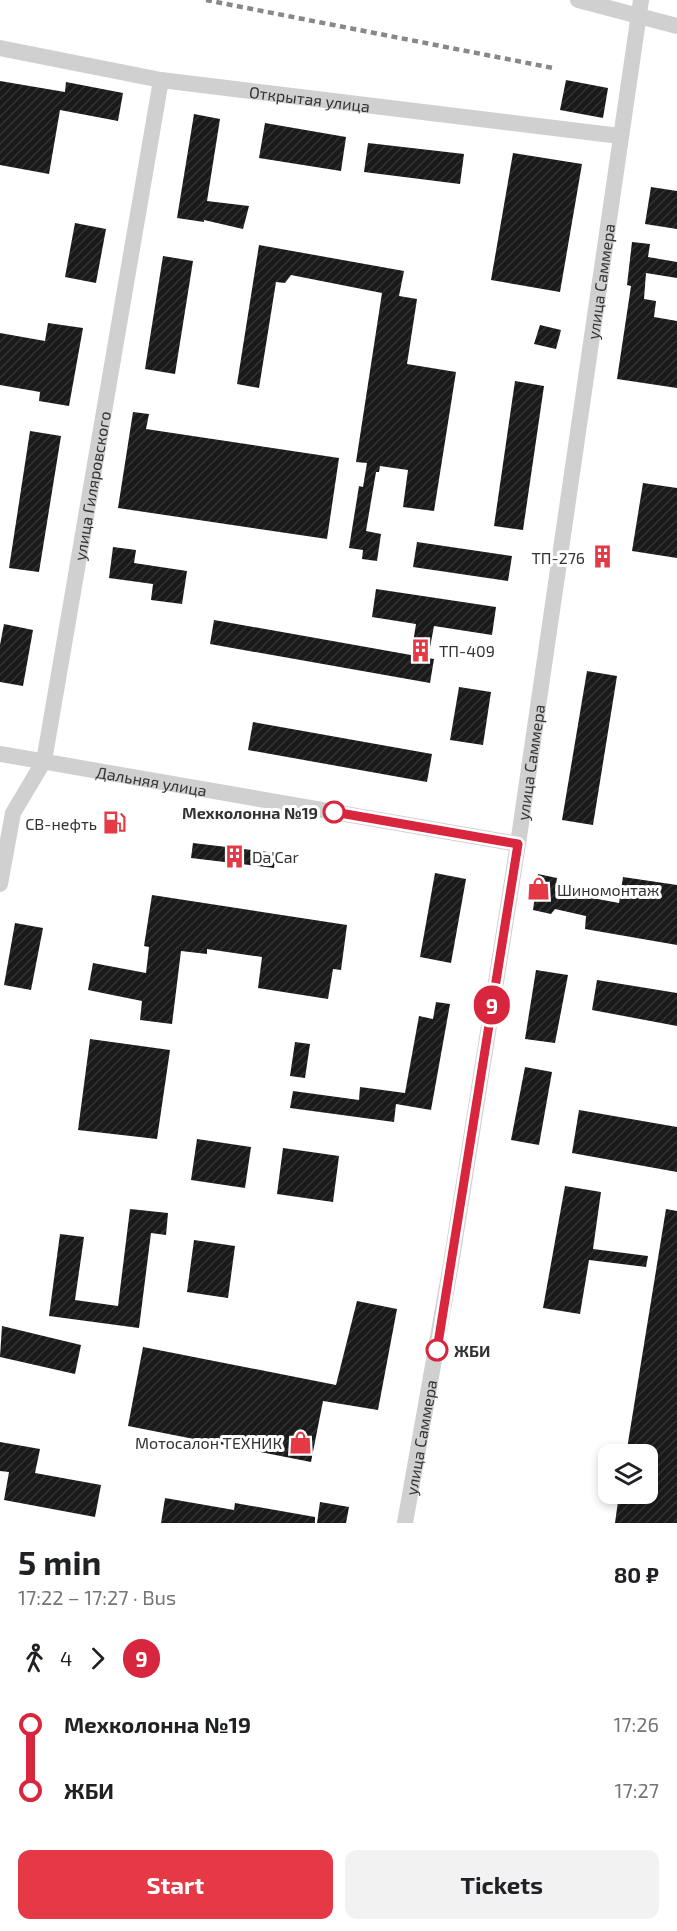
<!DOCTYPE html>
<html lang="en">
<head>
<meta charset="utf-8">
<style>
	body { margin:0; font-family:"Exo 2",sans-serif; background:#f2f2f2; color:#202124; height:100vh; display:flex; flex-direction:column; font-size:22px; white-space:nowrap }
	* { box-sizing:border-box; margin:0 }
	p { font-size:20px; color:#757577 }
	.icon { flex:none; width:33px; height:33px; fill:none; stroke:currentColor; stroke-width:2; stroke-linecap:round; stroke-linejoin:round }
	.map { position:relative; height:1523px; overflow:hidden }
	.details { display:flex; flex-direction:column; background:#fff; flex:1 }
	.details>* { flex:none }
	.badge { padding:0 12px; border-radius:20px; font-size:21px; line-height:39px }
	.buttons { position:absolute; left:598px; top:1444px; display:grid; gap:12px }
	.buttons a { display:grid; place-items:center; width:60px; height:60px; border-radius:12px; background:#fff; box-shadow:0 3px 9px #0003; font-size:30px }
	.map>.badge { position:absolute; translate:-50% -50%; box-shadow:0 0 0 3px #fff }
	.legs { display:flex; align-items:center; gap:9px; height:66px; padding:0 18px; font-size:20px }
	.legs p { margin-inline-start:auto }
	.overview { display:flex; align-items:center; justify-content:space-between; height:102px; padding:0 18px }
	h1 { font-size:33px; font-weight:700; line-height:45px }
	.action { display:flex; gap:12px; margin-top:auto; padding:12px 18px }
	.action a { flex:1; height:69px; border-radius:12px; background:#e63946; color:#fff; font-size:24px; font-weight:700; line-height:69px; text-align:center }
	.action a+a { background:#f2f2f2; color:#202124 }
	ul { padding:0 18px; list-style:none }
	li { display:flex; align-items:center; gap:21px; height:66px; font-size:22px }
	li i { display:grid; place-items:center; width:9px; height:100%; margin:0 8px; background:currentColor }
	li i::after { content:''; width:15px; height:15px; margin:-8px; border:4px solid; border-radius:50%; background:#fff }
	li p { margin-inline-start:auto }
	li:first-child i { background:linear-gradient(#0000 50%,currentColor 0) }
	li:last-child i { background:linear-gradient(currentColor 50%,#0000 0) }
	.map>svg:first-child { display:block }
	.building { fill:url(#building-hatch) }
	.lines { fill:none; stroke-linecap:round; stroke-linejoin:round }
	.minor { stroke:#d0d0d0; stroke-width:16 }
	.rail { stroke:#888; stroke-width:4.5; stroke-dasharray:6 4.5; stroke-linecap:butt }
	.line-1-casing { stroke:#fff; stroke-width:14 }
	.line-1 { stroke:#d7263d; stroke-width:9 }
	.stop-1-dot { fill:#fff; stroke:#d7263d; stroke-width:3 }
	.labels { text-anchor:middle; dominant-baseline:central; stroke-width:6; stroke-linejoin:round; paint-order:stroke }
	.street-label { font-size:16px; fill:#333; stroke:#fff }
	.poi-label { font-size:16px; fill:#333; stroke:#fff; text-anchor:end }
	.stop-label { font-size:16px; font-weight:bold; fill:#333; stroke:#fff; text-anchor:end }
</style>
</head>
<body>
<div class="map">
<svg width="677" height="1523" viewBox="0 0 677 1523">
	<defs>
		<pattern id="building-hatch" width="6" height="6" patternUnits="userSpaceOnUse" patternTransform="scale(1.5)"><rect width="6" height="6" fill="#1a1a1a"/><path d="M-1 1l2-2M0 6l6-6M5 7l2-2" fill="none" stroke="#333"/></pattern>
	</defs>
	<rect width="100%" height="100%" fill="#fff"/>
	<path class="building" d="M566,80L608,88L603,118L560,110Z
		M0,81L65,92L66,82L123,93L118,121L60,110L49,174L0,165Z
		M194,114L220,119L207,201L249,206L243,229L204,220V222L177,218Z
		M265,123L346,137L341,171L259,158Z
		M368,143L464,154L460,184L364,172Z
		M513,153L582,164L560,292L491,280Z
		M651,187L677,191V229L645,224Z
		M75,223L106,229L96,283L65,277Z
		M632,242L650,244L648,257L677,262V278L646,273L644,299L656,301L654,317L677,321V388L617,379L631,286L627,285Z
		M259,245L404,271L399,296L417,299L407,364L456,372L434,511L403,507L408,470L380,466L379,472H376L366,531L381,534L377,561L362,559L363,550L349,548L359,486L363,487L367,463L356,462L382,293L291,275L285,283L276,282L259,388L237,384Z
		M163,256L193,261L175,374L145,369Z
		M48,323L83,328L69,406L39,401L40,392L0,385V333L45,341Z
		M540,325L561,330L556,349L534,344Z
		M515,381L544,386L523,530L494,526Z
		M133,412L149,414L146,429L339,458L327,539L118,508Z
		M30,431L61,436L39,572L9,568Z
		M643,483L677,488V558L632,551Z
		M417,542L512,556L508,581L413,567Z
		M113,547L136,550L134,563L187,571L182,604L151,600L153,584L109,578Z
		M376,589L496,607L492,635L434,626L428,658L434,659L430,683L210,644L214,620L411,655L416,624L372,617Z
		M4,624L33,630L23,686L0,682V645Z
		M587,671L617,676L593,825L562,820Z
		M459,687L491,692L483,745L450,740Z
		M253,722L432,754L427,782L248,750Z
		M193,843L276,853L274,868L191,858Z
		M435,873L466,879L451,963L420,957Z
		M538,874L557,878L555,891L619,903L623,877L677,885V945L585,929L586,916L555,909L551,914L533,910Z
		M152,895L347,925L341,970L333,969L328,999L258,988L262,957L207,949V954L181,951L172,1024L140,1020L142,1001L88,990L93,963L146,973L149,947L144,946Z
		M15,923L43,928L31,990L4,985Z
		M536,970L568,975L555,1043L525,1039Z
		M597,980L677,993V1026L592,1010Z
		M436,1002L450,1004L431,1110L396,1104L394,1122L290,1108L293,1091L359,1100L360,1087L405,1093L419,1016L433,1019Z
		M90,1039L170,1050L157,1139L78,1130Z
		M295,1042L310,1044L305,1078L290,1076Z
		M525,1067L552,1072L539,1145L511,1140Z
		M579,1110L677,1127V1172L572,1153Z
		M197,1139L251,1147L245,1188L191,1180Z
		M283,1148L339,1156L333,1202L277,1194Z
		M565,1186L601,1192L593,1249L648,1256L646,1267L589,1260L580,1314L543,1308Z
		M130,1209L168,1213L166,1235L151,1233L139,1328L49,1316L60,1234L84,1237L75,1300L118,1306Z
		M666,1209L677,1211V1523H615L619,1494H648V1455H626Z
		M194,1240L235,1246L228,1298L187,1292Z
		M357,1301L397,1309L378,1410L323,1401L311,1462L128,1426L143,1347L336,1385Z
		M2,1326L81,1345L75,1374L0,1357Z
		M0,1442L40,1449L35,1473L101,1485L95,1517L4,1500L9,1472L0,1471Z
		M165,1498L234,1510L235,1503L315,1517V1523H161Z
		M320,1502L349,1507L346,1523H317Z"/>
	<g class="lines">
		<g class="minor">
			<path d="M578,0L677,26"/>
			<path id="s1" d="M0,48L161,80L620,136"/>
			<path id="s2" d="M0,754L518,844"/>
			<path id="s3" d="M0,884L13,813L44,761L161,80"/>
			<path id="s4" d="M405,1523L451,1264L518,844L641,0"/>
		</g>
		<path class="rail" d="M206,0L553,68"/>
	</g>
	<g class="lines">
		<defs>
			<path id="line-1" d="M334,812L518,844L437,1350"/>
		</defs>
		<use href="#line-1" class="line-1-casing"/>
		<use href="#line-1" class="line-1"/>
	</g>
	<defs>
		<symbol id="building-bare" viewBox="-9 -9 18 18"><path d="M-4-6H4V6H1V3H-1V6H-4ZM-2.5-4.3h1.7v1.8h-1.7ZM.8-4.3h1.7v1.8H.8ZM-2.5-1h1.7V.8h-1.7ZM.8-1h1.7V.8H.8Z" fill="#e63946" stroke="#fff" stroke-width="2.5" paint-order="stroke"/></symbol>
		<symbol id="fuel-bare" viewBox="-9 -9 18 18"><path d="M-5.5-6h7V0h2V4h1.3V-2.5L3-4.5l.8-.8L6-3V5H2.5V1h-1V6h-7ZM-4.2-4.7v3.2H.2V-4.7Z" fill="#e63946" stroke="#fff" stroke-width="2.5" paint-order="stroke"/></symbol>
		<symbol id="shop-bare" viewBox="-9 -9 18 18"><path d="M-5-2.5h2.3a2.7 3.5 0 0 1 5.4 0H5L5.5 6h-11ZM-1.5-2.5h3a1.5 2.3 0 0 0-3 0Z" fill="#e63946" stroke="#fff" stroke-width="2.5" paint-order="stroke"/></symbol>
	</defs>
	<g fill-rule="evenodd">
		<use href="#building-bare" x="586" y="540" width="33" height="33"/>
		<use href="#building-bare" x="404" y="634" width="33" height="33"/>
		<use href="#fuel-bare" x="98" y="806" width="33" height="33"/>
		<use href="#building-bare" x="218" y="840" width="33" height="33"/>
		<use href="#shop-bare" x="522" y="872" width="33" height="33"/>
		<use href="#shop-bare" x="284" y="1426" width="33" height="33"/>
	</g>
	<g class="stop-1-dot">
		<circle cx="334" cy="812" r="10"/>
		<circle cx="437" cy="1350" r="10"/>
	</g>
	<g class="labels">
		<g class="street-label">
			<text stroke="none"><textPath href="#s1" startOffset="314">Открытая улица</textPath></text>
			<text stroke="none"><textPath href="#s4" startOffset="1257">улица Саммера</textPath></text>
			<text stroke="none"><textPath href="#s3" startOffset="412">улица Гиляровского</textPath></text>
			<text stroke="none"><textPath href="#s4" startOffset="771">улица Саммера</textPath></text>
			<text stroke="none"><textPath href="#s2" startOffset="154">Дальняя улица</textPath></text>
			<text stroke="none"><textPath href="#s4" startOffset="87">улица Саммера</textPath></text>
		</g>
		<g class="poi-label">
			<text x="585" y="557">ТП-276</text>
			<text x="439" y="650" text-anchor="start">ТП-409</text>
			<text x="97" y="823">СВ-нефть</text>
			<text x="252" y="856" text-anchor="start">Da'Car</text>
			<text x="557" y="889" text-anchor="start">Шиномонтаж</text>
			<text x="282" y="1442">Мотосалон ТЕХНИК</text>
		</g>
		<g class="stop-label">
			<text x="318" y="812">Мехколонна №19</text>
			<text x="454" y="1350" text-anchor="start">ЖБИ</text>
		</g>
	</g>
</svg>
<div class="buttons">
<a><svg class="icon" aria-label="layers" viewBox="0 0 24 24"><path d="M12 4l9 5-9 5-9-5zM3 14l9 5 9-5"/></svg></a>
</div>
<b class="badge" style="left:492px;top:1005px;background:#d7263d;color:#fff">9</b>
</div>
<section class="details">
<div class="overview"><div><h1>5 min</h1><p>17:22 – 17:27 · Bus</p></div><b>80 ₽</b></div>
<div class="legs"><svg class="icon" aria-label="walk" viewBox="0 0 24 24"><circle cx="13" cy="4" r="2"/><path d="M13 8l-2 6 4 7M11 14l-3 7M7 12l3-4h3l4 4"/></svg>4<svg class="icon" aria-label="forward" viewBox="0 0 24 24"><path d="M9 5l7 7-7 7"/></svg><b class="badge" style="background:#d7263d;color:#fff">9</b></div>
<ul>
<li><i style="color:#d7263d"></i><b>Мехколонна №19</b><p>17:26</p></li>
<li><i style="color:#d7263d"></i><b>ЖБИ</b><p>17:27</p></li>
</ul>
<div class="action"><a>Start</a><a>Tickets</a></div>
</section>
</body>
</html>
